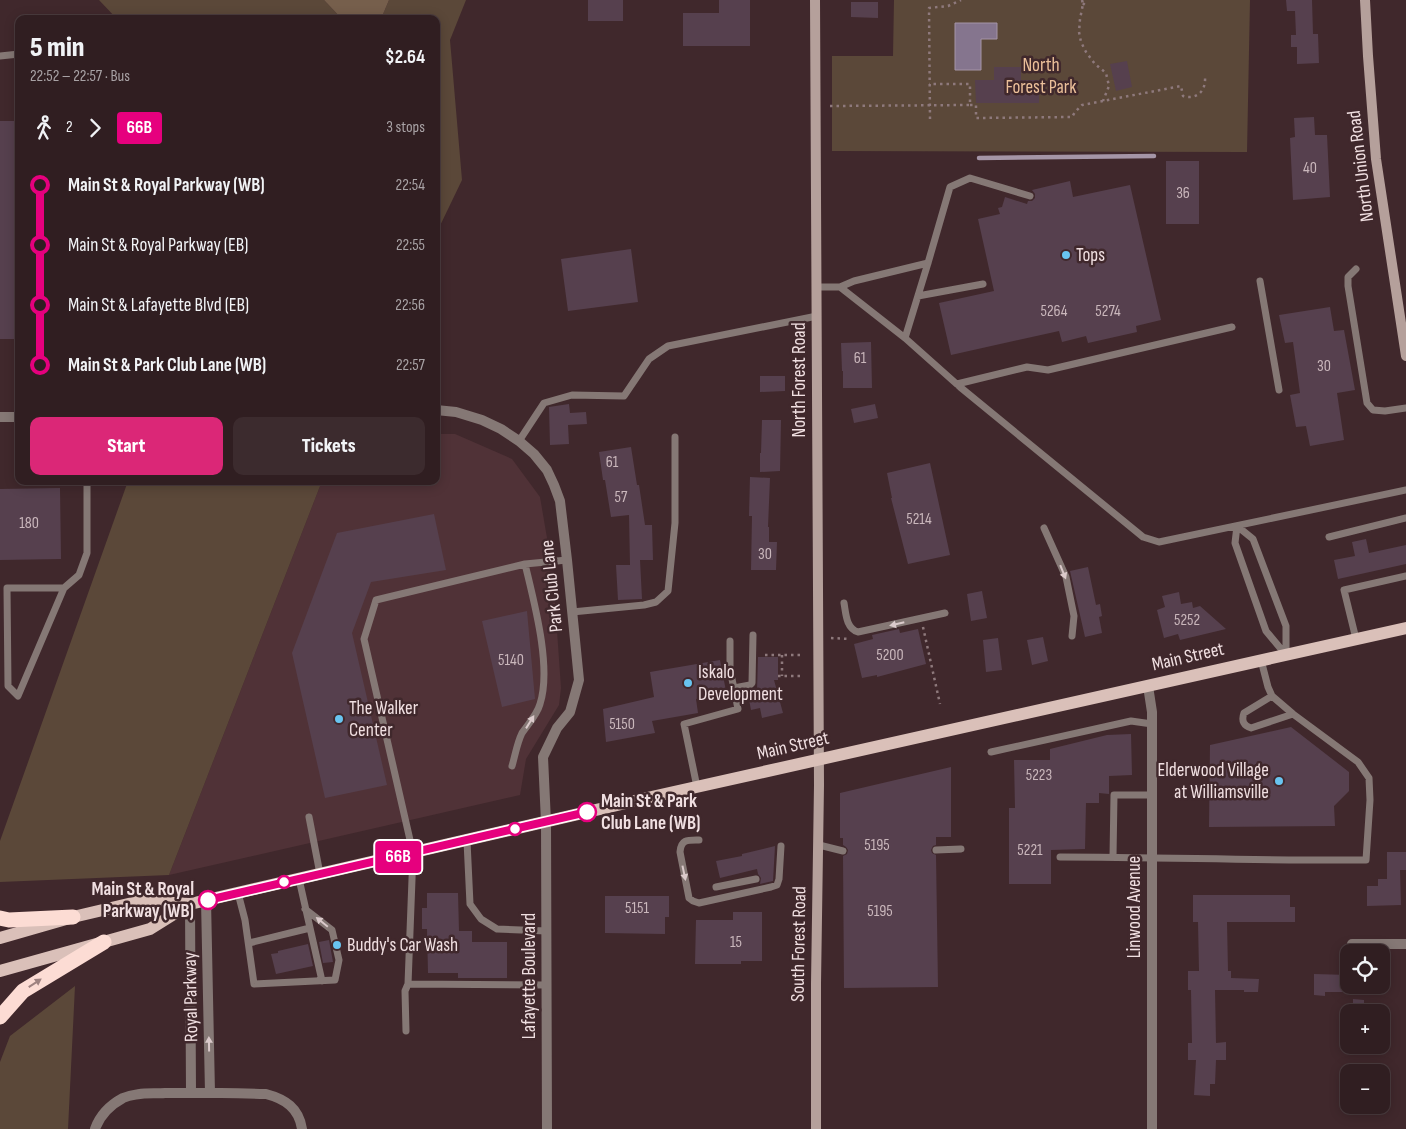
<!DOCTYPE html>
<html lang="en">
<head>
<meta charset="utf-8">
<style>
	body { margin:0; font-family:"Sofia Sans Condensed",sans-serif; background:#3c2b2e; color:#f1f3f6; height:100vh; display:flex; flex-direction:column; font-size:19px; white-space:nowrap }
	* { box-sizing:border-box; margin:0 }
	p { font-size:16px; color:#a8a2a5 }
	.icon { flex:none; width:28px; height:28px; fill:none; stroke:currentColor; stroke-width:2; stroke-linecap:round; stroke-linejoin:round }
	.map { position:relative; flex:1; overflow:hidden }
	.drawer { position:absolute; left:15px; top:15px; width:425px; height:470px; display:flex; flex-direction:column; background:#301e21; border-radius:10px; box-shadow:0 2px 12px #0003,0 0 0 1px #4b3c3f }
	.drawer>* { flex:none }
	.badge { padding:0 10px; border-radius:4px; font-size:18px; line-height:32px }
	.controls { position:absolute; left:1340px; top:944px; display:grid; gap:10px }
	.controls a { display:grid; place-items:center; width:50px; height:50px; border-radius:10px; background:#301e21; box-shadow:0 2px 12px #0003,0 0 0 1px #4b3c3f; font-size:25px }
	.map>.badge { position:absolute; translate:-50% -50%; box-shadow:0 0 0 2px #fff }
	.legs { display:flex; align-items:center; gap:8px; height:55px; padding:0 15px; font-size:16px }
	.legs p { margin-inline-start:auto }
	.overview { display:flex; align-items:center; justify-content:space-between; height:85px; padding:0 15px }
	h1 { font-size:28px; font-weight:800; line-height:38px }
	.action { display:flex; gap:10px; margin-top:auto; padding:10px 15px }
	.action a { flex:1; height:58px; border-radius:10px; background:#db2777; color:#fff; font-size:20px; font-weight:800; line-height:58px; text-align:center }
	.action a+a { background:#3c2b2e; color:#f1f3f6 }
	ul { padding:0 15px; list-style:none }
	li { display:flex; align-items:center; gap:18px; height:60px; font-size:19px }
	li i { display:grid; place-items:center; width:8px; height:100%; margin:0 6px; background:currentColor }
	li i::after { content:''; width:12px; height:12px; margin:-6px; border:4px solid; border-radius:50%; background:#301e21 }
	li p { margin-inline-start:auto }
	li:first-child i { background:linear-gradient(#0000 50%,currentColor 0) }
	li:last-child i { background:linear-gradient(currentColor 50%,#0000 0) }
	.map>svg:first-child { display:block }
	.built { fill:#503237 }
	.green { fill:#5b4839 }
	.forest { fill:#765f4c }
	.water { fill:#85758e; stroke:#a595a7 }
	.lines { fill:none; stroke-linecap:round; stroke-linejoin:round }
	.stream { stroke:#a595a7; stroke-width:4.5 }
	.building { fill:#56404e }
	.path { stroke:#8e797c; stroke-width:2.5; stroke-dasharray:2.5 4; stroke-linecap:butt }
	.lane { stroke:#857875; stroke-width:7 }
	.street { stroke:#857875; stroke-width:10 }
	.secondary { stroke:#b5a09b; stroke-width:10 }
	.primary { stroke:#dac0b9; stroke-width:12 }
	.highway { stroke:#fcdcd4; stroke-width:15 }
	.oneway { fill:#dbcacb }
	.oneway2 { fill:#9e8280 }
	.line-1-casing { stroke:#fff; stroke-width:11 }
	.line-1 { stroke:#e6007e; stroke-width:8 }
	.poi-dot { fill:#68c4f0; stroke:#40282c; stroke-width:2 }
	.stop-1-dot { fill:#fff; stroke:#e6007e; stroke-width:2.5 }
	.labels { text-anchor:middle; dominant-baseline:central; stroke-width:5; stroke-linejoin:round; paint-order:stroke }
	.number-label { font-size:16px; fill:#cab7bc }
	.park-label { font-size:19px; fill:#ecc09a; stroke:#40282c }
	.street-label { font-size:19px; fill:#f0dfe1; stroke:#40282c }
	.poi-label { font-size:19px; fill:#f0dfe1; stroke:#40282c; text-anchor:start }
	.stop-label { font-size:19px; font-weight:bold; fill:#f0dfe1; stroke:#40282c; text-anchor:start }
</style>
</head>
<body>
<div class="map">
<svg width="1406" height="1129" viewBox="0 0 1406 1129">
	<rect width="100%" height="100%" fill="#40282c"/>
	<path class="built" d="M436,434H455L512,459L540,497L553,573L561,688L559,705L526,759L520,795L169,875L322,481H436Z"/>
	<path class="green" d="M99,0H324L342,19H117Z
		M389,0H466L450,40L462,180L436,234V19H381Z
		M894,0H1250L1247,152L832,151V56H893Z
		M128,481H322L169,875L0,882V841Z
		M75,986L68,1129H0V1062L10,1036Z"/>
	<path class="forest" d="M324,0H389L381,19H342Z"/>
	<path class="water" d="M955,23H997V39H981V70H955Z"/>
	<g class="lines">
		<path class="stream" d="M979,158L1154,156"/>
	</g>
	<path class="building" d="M588,0H623V21H588Z
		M719,0H750V46H683V13H719Z
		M1286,0H1312L1313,34H1318L1319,63L1297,64V47H1291V35H1296L1295,11H1287Z
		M851,2H878V18L851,17Z
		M1127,61L1132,87L1116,91L1110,64Z
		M994,67H1021V80H1039V103H976L975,80H994Z
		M1314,117L1315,135H1327L1330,197L1293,200L1290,138L1295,137L1294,118Z
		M0,121H19V339H0Z
		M1166,161H1199V224H1166Z
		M1070,181L1073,197L1130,185L1161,320L1136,326L1137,332L1088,343L1086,336L1062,342L1059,331L951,355L939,303L994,291L978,219L1000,214L998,208L1002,207L1005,197L1027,204L1028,201H1032L1035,198V194L1032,190Z
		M631,249L638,302L568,311L561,259Z
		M1330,307L1334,331L1344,330L1355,390L1337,393L1344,440L1310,446L1306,426L1296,427L1290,395L1300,393L1293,342L1285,343L1279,315Z
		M871,342L872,388H843V371H842L841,343Z
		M760,376H785V391L760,392Z
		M569,404L570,413L586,412L587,424L568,425L569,444L550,445L549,407Z
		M875,404L878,418L854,423L851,409Z
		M762,420H781L780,471L760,472V453H761Z
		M631,447L637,485H639L645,525H652L653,560H640L642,599L618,600L616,565H630L629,515L611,517L605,480H603L599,452Z
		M930,463L950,555L908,564L891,498H892L887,473Z
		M750,477L770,478L768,527H769V542H777L776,570H751L752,516H749Z
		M60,488L61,559L0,560V489Z
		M434,514L446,570L371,582L352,633L387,785L325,798L292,653L337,533Z
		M1366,539L1369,553L1406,545V564L1338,579L1334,560L1355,556L1352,542Z
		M1088,567L1096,605L1100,604L1102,616L1099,617L1102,633L1085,637L1070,571Z
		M982,591L987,618L971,621L967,594Z
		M1179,592L1181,604L1192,602L1193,608L1200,606L1226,629L1180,640L1178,634L1164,638L1157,610L1165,607L1162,596Z
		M527,611L535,699L502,707L482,621Z
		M899,629L900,633L918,629L926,664L877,677V675L862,678L854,644L873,639L872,635Z
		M1043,637L1048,661L1032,665L1027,640Z
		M998,638L1002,670L986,672L983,640Z
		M758,657H778V680H774L783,713L762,718L760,708L751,710L748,694L757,691Z
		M720,660L726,691L703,695L704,698L696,699L698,713L652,721L655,733L606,742L603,709L654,697L650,672Z
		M1291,727L1349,772V791L1334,806L1335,826L1209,827L1210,745Z
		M1131,734L1132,775L1109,776V794L1099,793V803H1086L1085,849L1051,850V884H1009V808H1015L1014,760H1050V749L1107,735Z
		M951,767V837H936V845L933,846L931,850L932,853L936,855L938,987L844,988L843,856L847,854L848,850L846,847L843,845V838H840V793Z
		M775,846L773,881L760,884L761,878L758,874L757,869L720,878L716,861L742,856V854Z
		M1387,852H1406V870H1400L1401,905L1367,906V886H1378V879H1387Z
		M427,893H458L459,931H472V942H507V978H458V973H428L427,929H422V908H427Z
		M1193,895H1290V907H1295V922H1227L1228,971H1231V978L1259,979L1258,992H1244V990H1215L1216,1043L1226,1042V1060H1216L1215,1084H1210V1096L1194,1095L1196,1060H1188V1043H1192L1191,990H1188V971H1199L1198,922H1193Z
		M605,896H669V917H665V934L605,933Z
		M733,912H762V961H741V964H695L696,920H733Z
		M329,940L333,962L323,963L319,942Z
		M308,944L313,966L276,974L271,954L278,953V951Z
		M1314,974L1349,975V992H1325V996L1314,995Z
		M1353,999L1364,1000V1012H1353Z"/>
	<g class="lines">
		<path class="path" d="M1082,0L1083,4L1080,19L1079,32L1081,42L1086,52L1095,64L1106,73L1109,86L1103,101
			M1083,5L1087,0
			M970,105H976V118L1072,117L1075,112L1082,105L1181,86L1183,96C1197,100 1206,91 1205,77
			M830,106L970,105V84H929
			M930,119L929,8L948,6L961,0
			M923,627L940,704
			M831,638L850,639
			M765,655H804
			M782,655V676
			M778,676H804"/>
		<path class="lane" d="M0,56L19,54
			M1356,269L1348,277V286L1367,403L1373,410L1385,411L1406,408
			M1260,281L1279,390
			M816,287H840L854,281L928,263
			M840,287L905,338L960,387L1143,537L1159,542L1406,490
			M918,296L983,284
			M905,338L928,263L950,187L970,178L1030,196
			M957,384L1027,367L1048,370L1232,327
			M519,441L544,403L572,395L624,396L649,359L668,346L817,316
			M1237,526L1253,539L1286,626V655L1266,631L1235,543Z
			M1044,528L1066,577L1074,616L1072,636
			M1329,537L1406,518
			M64,588H7L8,686L18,696L64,588L79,575L87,553V481
			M844,603C846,614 846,628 858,632L945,613
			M572,612L644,605L656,602L668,591L675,523V437
			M1356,639L1344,590L1406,576
			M734,688L750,685L752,683L753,635
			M1272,696L1244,713C1241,721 1244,726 1251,728L1293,714
			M991,752L1131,721L1152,724
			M512,766C515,756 517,743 522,733C528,724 537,715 540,704C552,667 534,602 525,564
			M697,787L684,724L738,709L730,669V641
			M309,817L320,874
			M699,840C688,840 681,839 680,852L689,898L693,901L699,903L771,887L777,885L779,879L781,846
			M467,841L470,904L481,919L497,929L547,931
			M819,845L843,851
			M936,850L961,849
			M1060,857C1162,857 1264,861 1366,860L1370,800L1369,778L1358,762L1293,714L1272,696L1268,687L1261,660
			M1113,857L1114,795H1151
			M299,879L322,981
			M716,887L756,879
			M238,893L245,920L254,984L335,980L339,960L332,930L305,909
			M249,943L310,928
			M547,985L408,984L413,853L364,639L376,600L525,564L567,560
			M406,1031L405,991L408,984"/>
		<path class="street" d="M436,410L456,412L482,420L501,429L519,441L534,454L547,470L554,485L560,501L567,560L579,680L570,712L557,728L543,757L546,822L547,1129
			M0,417H19
			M1148,686L1152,712V1129
			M206,900L210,1093
			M190,904L191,1093
			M1352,944H1406
			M95,1129C100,1115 110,1105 123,1098C136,1092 152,1094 165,1093C199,1092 233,1093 266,1094C285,1099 299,1108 302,1129"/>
		<path class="secondary" d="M815,0L819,785L816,983V1129
			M1365,0L1368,56L1376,159L1406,356"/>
		<path class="primary" d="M0,938L73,917L141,901L190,904L656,796L1406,628
			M0,971L150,929L190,904"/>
		<path class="highway" d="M0,918L9,920L73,917
			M0,1017L23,991L104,942"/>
	</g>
	<defs><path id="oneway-solid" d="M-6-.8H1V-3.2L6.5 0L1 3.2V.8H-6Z" transform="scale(1.25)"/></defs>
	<g class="oneway">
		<use href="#oneway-solid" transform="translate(1063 572) rotate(68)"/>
		<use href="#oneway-solid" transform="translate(897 624) rotate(167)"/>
		<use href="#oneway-solid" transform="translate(530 722) rotate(-58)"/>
		<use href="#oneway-solid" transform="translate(684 873) rotate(78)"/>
		<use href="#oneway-solid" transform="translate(322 922) rotate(-141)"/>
		<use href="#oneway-solid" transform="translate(209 1044) rotate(-91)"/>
	</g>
	<use class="oneway2" href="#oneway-solid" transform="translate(35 983) rotate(-33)"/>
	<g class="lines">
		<defs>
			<path id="line-1" d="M208,900L587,812"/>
		</defs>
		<use href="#line-1" class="line-1-casing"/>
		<use href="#line-1" class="line-1"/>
	</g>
	<g class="poi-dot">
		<circle cx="1066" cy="255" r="5"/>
		<circle cx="688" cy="683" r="5"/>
		<circle cx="339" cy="719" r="5"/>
		<circle cx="1279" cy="781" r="5"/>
		<circle cx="337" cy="945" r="5"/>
	</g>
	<g class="stop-1-dot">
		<circle cx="587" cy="812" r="9"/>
		<circle cx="515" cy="829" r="6"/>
		<circle cx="284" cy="882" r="6"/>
		<circle cx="208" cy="900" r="9"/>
	</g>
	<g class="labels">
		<g class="number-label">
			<text x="1310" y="168">40</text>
			<text x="1183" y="193">36</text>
			<text x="1054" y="311">5264</text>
			<text x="1108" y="311">5274</text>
			<text x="860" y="358">61</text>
			<text x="1324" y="366">30</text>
			<text x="612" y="462">61</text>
			<text x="621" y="497">57</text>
			<text x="919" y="519">5214</text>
			<text x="29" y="523">180</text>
			<text x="765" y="554">30</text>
			<text x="1187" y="620">5252</text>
			<text x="890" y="655">5200</text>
			<text x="511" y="660">5140</text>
			<text x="622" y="724">5150</text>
			<text x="1039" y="775">5223</text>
			<text x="877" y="845">5195</text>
			<text x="1030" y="850">5221</text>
			<text x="637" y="908">5151</text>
			<text x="880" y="911">5195</text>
			<text x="736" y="942">15</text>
		</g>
		<g class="park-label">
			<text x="1041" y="65">North<tspan x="1041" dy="22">Forest Park</tspan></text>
		</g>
		<g class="street-label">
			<text transform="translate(1361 166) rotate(-97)">North Union Road</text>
			<text transform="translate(799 380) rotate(-90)">North Forest Road</text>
			<text transform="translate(552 586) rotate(-96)">Park Club Lane</text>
			<text transform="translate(1188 657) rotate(-13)">Main Street</text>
			<text transform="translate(793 746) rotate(-13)">Main Street</text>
			<text transform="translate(1134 907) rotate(-90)">Linwood Avenue</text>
			<text transform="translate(799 944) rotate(-89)">South Forest Road</text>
			<text transform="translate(529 976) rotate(-90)">Lafayette Boulevard</text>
			<text transform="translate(191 997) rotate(-91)">Royal Parkway</text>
		</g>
		<g class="poi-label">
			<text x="1076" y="255">Tops</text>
			<text x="698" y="672">Iskalo<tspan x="698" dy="22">Development</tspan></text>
			<text x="349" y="708">The Walker<tspan x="349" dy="22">Center</tspan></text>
			<text x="1269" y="770" text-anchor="end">Elderwood Village<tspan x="1269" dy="22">at Williamsville</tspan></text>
			<text x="347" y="945">Buddy's Car Wash</text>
		</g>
		<g class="stop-label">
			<text x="601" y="801">Main St &amp; Park<tspan x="601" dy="22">Club Lane (WB)</tspan></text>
			<text x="194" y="889" text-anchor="end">Main St &amp; Royal<tspan x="194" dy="22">Parkway (WB)</tspan></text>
		</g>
	</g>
</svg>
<div class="controls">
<a><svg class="icon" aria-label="locate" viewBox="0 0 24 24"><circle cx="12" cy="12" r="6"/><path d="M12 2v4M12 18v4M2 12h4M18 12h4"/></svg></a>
<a>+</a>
<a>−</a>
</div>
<b class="badge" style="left:398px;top:857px;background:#e6007e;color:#fff">66B</b>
<section class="drawer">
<div class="overview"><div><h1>5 min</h1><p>22:52 – 22:57 · Bus</p></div><b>$2.64</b></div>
<div class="legs"><svg class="icon" aria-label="walk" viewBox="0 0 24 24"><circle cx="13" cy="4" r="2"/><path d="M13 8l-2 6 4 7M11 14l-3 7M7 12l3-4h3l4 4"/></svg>2<svg class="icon" aria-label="forward" viewBox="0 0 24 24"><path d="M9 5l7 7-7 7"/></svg><b class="badge" style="background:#e6007e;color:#fff">66B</b><p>3 stops</p></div>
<ul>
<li><i style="color:#e6007e"></i><b>Main St &amp; Royal Parkway (WB)</b><p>22:54</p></li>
<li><i style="color:#e6007e"></i><span>Main St &amp; Royal Parkway (EB)</span><p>22:55</p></li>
<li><i style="color:#e6007e"></i><span>Main St &amp; Lafayette Blvd (EB)</span><p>22:56</p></li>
<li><i style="color:#e6007e"></i><b>Main St &amp; Park Club Lane (WB)</b><p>22:57</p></li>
</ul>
<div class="action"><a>Start</a><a>Tickets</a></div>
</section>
</div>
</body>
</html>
